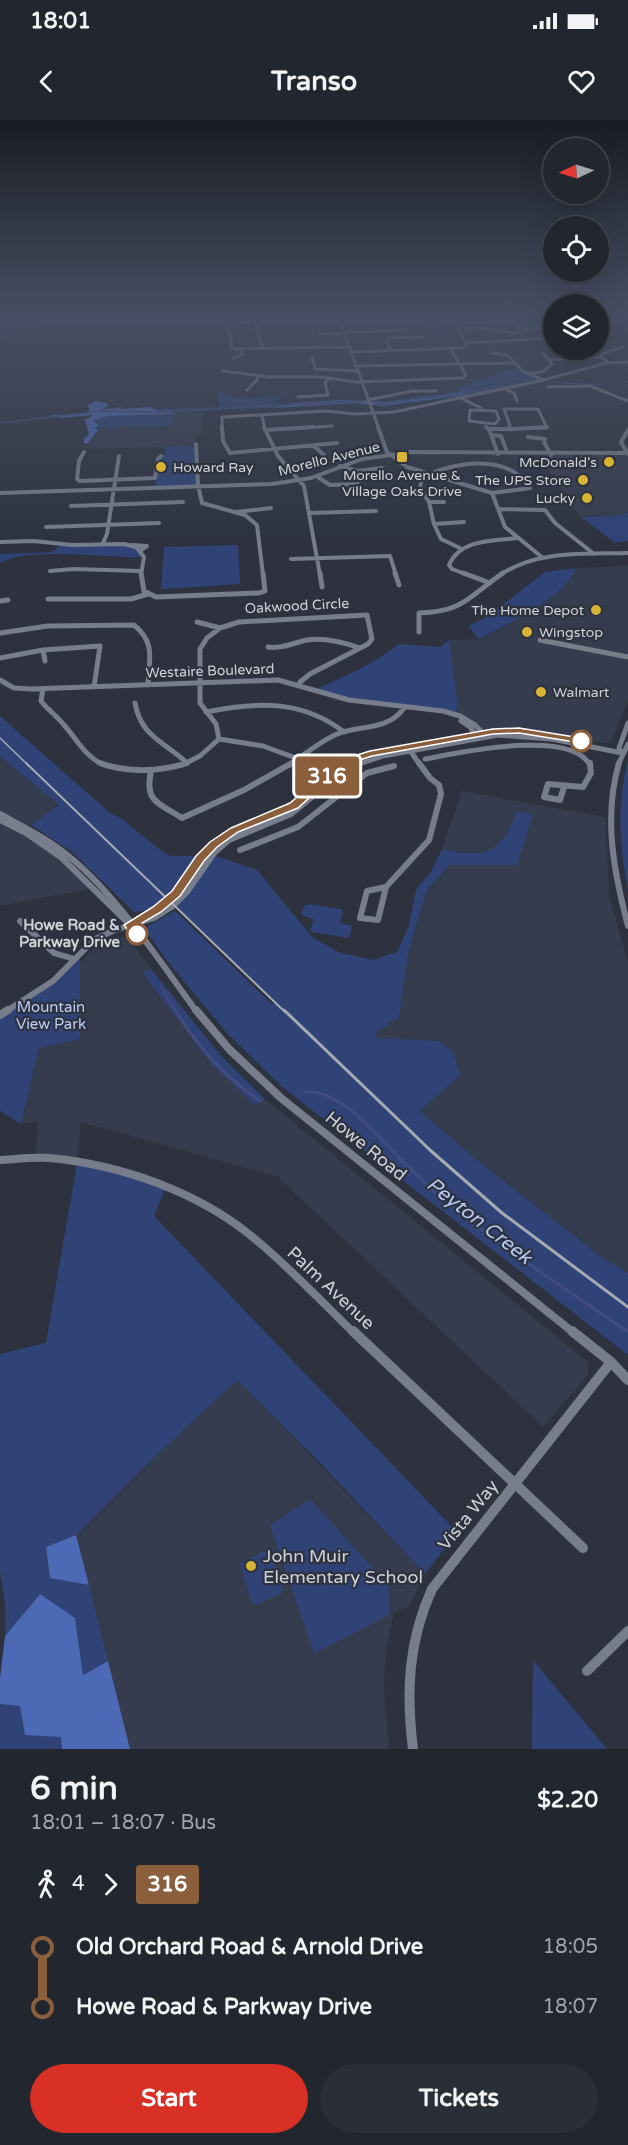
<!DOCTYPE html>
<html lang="en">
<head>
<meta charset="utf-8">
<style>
	body { margin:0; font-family:"Varela Round",sans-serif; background:#2a2e36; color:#f1f3f6; height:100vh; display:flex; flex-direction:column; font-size:22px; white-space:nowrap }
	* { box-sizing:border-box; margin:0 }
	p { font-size:20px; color:#a2a5aa }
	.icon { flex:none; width:33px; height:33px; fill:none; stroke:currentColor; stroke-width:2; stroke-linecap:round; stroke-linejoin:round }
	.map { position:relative; height:1629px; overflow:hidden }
	.drawer { display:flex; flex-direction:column; background:#22262e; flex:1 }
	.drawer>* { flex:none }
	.badge { padding:0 12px; border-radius:4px; font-size:21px; line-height:39px }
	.needle { width:39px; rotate:266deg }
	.fabs { position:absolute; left:543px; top:18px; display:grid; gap:12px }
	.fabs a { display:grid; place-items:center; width:66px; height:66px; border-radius:50%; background:#22262e; box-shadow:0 6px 24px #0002,0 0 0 2px #3f434a; font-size:30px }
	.map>.badge { position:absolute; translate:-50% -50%; box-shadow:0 0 0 3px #fff }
	.legs { display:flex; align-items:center; gap:9px; height:66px; padding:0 30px; font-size:20px }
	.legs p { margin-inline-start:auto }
	.summary { display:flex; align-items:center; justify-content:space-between; height:102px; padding:0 30px }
	h1 { font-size:33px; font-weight:700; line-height:45px }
	.action { display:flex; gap:12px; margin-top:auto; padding:12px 30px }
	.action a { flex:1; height:69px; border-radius:36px; background:#d93025; color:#fff; font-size:24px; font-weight:700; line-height:69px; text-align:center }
	.action a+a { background:#2a2e36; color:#f1f3f6 }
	ul { padding:0 30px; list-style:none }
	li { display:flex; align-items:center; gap:21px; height:60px; font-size:22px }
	li i { display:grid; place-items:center; width:9px; height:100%; margin:0 8px; background:currentColor }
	li i::after { content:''; width:15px; height:15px; margin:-8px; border:4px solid; border-radius:50%; background:#22262e }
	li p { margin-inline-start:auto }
	li:first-child i { background:linear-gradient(#0000 50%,currentColor 0) }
	li:last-child i { background:linear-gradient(currentColor 50%,#0000 0) }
	.status { display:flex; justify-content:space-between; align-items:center; height:42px; padding:0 30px; background:#22262e; direction:ltr }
	.status svg { height:16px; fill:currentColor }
	header { display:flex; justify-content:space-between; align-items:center; height:78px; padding:0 30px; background:#22262e; font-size:27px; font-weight:700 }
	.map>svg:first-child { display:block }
	.built { fill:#353c4d }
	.green { fill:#2f4377 }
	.forest { fill:#4c69b6 }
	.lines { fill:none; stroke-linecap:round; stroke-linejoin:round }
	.stream-far2 { stroke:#424c80; stroke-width:1.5 }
	.stream-far1 { stroke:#424c80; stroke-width:2 }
	.stream { stroke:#424c80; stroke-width:3 }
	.minor-far5 { stroke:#777d8b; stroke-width:3 }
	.minor-far4 { stroke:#777d8b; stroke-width:4 }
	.minor-far3 { stroke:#777d8b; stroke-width:5 }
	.minor-far2 { stroke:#777d8b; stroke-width:6 }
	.minor-far1 { stroke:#777d8b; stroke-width:8 }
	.minor { stroke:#777d8b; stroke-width:10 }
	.rail-far2 { stroke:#a6aab2; stroke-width:1.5 }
	.rail-far1 { stroke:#a6aab2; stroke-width:2 }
	.rail { stroke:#a6aab2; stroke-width:3 }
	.line-1 { fill:#8b5e3c; stroke:#fff; stroke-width:1.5 }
	.poi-dot { fill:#d7b434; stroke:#2d323e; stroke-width:2 }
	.stop-1-dot { fill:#fff; stroke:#8b5e3c; stroke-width:3 }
	.labels { text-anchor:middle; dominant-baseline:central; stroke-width:4.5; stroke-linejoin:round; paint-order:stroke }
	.far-street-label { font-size:14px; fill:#cfd3da; stroke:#2d323e }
	.far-poi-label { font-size:14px; fill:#cfd3da; stroke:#2d323e; text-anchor:end }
	.stop-label { font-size:15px; font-weight:bold; fill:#cfd3da; stroke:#2d323e; text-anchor:end }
	.park-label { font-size:15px; fill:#bbcdf7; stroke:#2d323e }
	.near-street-label { font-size:18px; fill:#cfd3da; stroke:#2d323e }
	.near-poi-label { font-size:18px; fill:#cfd3da; stroke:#2d323e; text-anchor:start }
	.near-water-label { font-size:20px; font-style:italic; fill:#b6c8f2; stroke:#2d323e }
</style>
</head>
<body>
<div class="status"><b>18:01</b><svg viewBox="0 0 49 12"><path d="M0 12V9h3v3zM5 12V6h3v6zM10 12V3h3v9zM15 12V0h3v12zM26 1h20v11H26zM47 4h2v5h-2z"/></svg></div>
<header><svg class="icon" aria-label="back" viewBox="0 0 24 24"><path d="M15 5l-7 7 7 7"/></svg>Transo<svg class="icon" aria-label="heart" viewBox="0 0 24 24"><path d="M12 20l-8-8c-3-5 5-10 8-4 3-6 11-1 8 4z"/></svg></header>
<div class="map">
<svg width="628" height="1629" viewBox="0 0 628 1629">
	<rect width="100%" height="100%" fill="#2d323e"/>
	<path class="built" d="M3,195H72L8,217L0,223V197Z
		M203,289L202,312L195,315L196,326L86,329L94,293Z
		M541,335H626L628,338V392L621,395L581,397L570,384Z
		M628,446V580L612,621L605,623L519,611L484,612L455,594L458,586L449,520L480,519L531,491L564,466L576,448Z
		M0,636L59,685L27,708L0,694Z
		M462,671L605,697L609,775L628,843V1153L604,1139L477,1040L420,991L460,956L440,921L375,919V913L387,906L391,901L399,899L409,829L427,772L449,745H517L518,691L506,715L496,729L473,734L442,729Z
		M7,703L36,719L94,768L0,786V704Z
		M115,816L127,818L199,910L222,937L265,979L588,1242V1255L543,1307L278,1057L81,1002L77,1043L35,1038L38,1002L21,1004L39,927L80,919V843L95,827Z
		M237,1259L425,1454L409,1487L394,1492L386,1529L384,1565L389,1629H130L76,1415L142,1349Z"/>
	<path class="green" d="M433,195H445L447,199L472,195H519L522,198L495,199L496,202L493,204L436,205L440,212H431C415,196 365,205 342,207L340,200L405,201L433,198Z
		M521,250L544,260L460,279L453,275L462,273L455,268L475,263L464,259L482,260L501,251Z
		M218,272L246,279L288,274L273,281L283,284L272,288L158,291L156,289L219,287Z
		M170,295L174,296V303L161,307L121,306L110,310L103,306L102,309L96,310L94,308L101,304L92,301L107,296Z
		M196,326L199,368L154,369L161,336L165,334L166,327Z
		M628,392V421L615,423L581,397L621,395Z
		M103,423L136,427L144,437C105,439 34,426 0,443V434L52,432L61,425Z
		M238,425L240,464L161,469L164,427Z
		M576,448C561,481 510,502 479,519L468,506L487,497L545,452Z
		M449,520L458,586L455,594L349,580L316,569C343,557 375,544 398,524L441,527Z
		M0,596L110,693L122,699L164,733L171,736H196C182,756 162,792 134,792L71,731L31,705L59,685L0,636Z
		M628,639V770C619,726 617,682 628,639Z
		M517,691L533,695L517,745H449L427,771L409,829L399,899L391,901L387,906L375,913V918L440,921L454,933L460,956L420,991L477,1040L604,1139L628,1153V1235L281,966L226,912L168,842L146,811L148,806L175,791L272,884L274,883L174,785L212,735L257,750L312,817L338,832L372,840L397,832L409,806L416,770L431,751L442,729C485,739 501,734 517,691Z
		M309,784L341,789L343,792L340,803L350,805L352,808L349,818L312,812L310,810L314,799L301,795L304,786Z
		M80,832V919L39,928L21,1004L0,991V895L47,866Z
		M151,849L222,937L265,979L254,985L211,943L143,853Z
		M77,1043L166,1066L154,1096L457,1412L425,1454L322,1345L237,1260L142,1349L76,1415L46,1427L50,1458L89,1465L108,1541L82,1555L75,1498L39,1475L5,1516V1484L0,1451V1234L46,1223Z
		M310,1379L389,1466V1495L314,1533L270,1405Z
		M267,1429L272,1432L283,1470L282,1473L256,1485L251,1481L240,1444Z
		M533,1540L607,1629H532Z
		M0,1584L21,1586L61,1617L62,1629H0Z"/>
	<path class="forest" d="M461,272L473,274L382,286L355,283L272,288L293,283L344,280L384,282Z
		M95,281L107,283L108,286L100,290L122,287L119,289L151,287L158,291L172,290L171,292L176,294L107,296L93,301L99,305L94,308L98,310L87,324L84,323V319L89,314L85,300L93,295L60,298L50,295L84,294L90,291L88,285Z
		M76,1415L89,1465L50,1458L46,1427Z
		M40,1474L75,1498L83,1555L108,1541L130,1629H62L61,1617L25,1615L20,1586L0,1584V1558L5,1516Z"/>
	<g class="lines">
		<path class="stream-far2" d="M621,261L628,262
			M551,262L602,265
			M375,284L467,273L531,261
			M0,303L101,291L157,292L360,281"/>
		<path class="stream-far1" d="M161,867L176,892"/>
		<path class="stream" d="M175,890C197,926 225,957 260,981
			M304,972C335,969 366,1003 386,1024C453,1098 546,1155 628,1212"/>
		<path class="minor-far5" d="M253,195L263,229
			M338,195L379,309
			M377,195H406
			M290,197L349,195
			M598,198L628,197
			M255,202L228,203L232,229L348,227
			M513,203L530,208
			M320,214L407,210
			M466,223L458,209L480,208L513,213L554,203
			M466,223L554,218
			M391,230L386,220L389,218L423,217
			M575,231L573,232L580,237H601
			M351,232L460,228L466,226V223
			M491,233L507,235L524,252L544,260
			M234,238L242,234L241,229
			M312,238L315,249L357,251
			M548,240L564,239
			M609,243L601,237L602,234L622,227
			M355,246L515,243
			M223,251L269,257H322L357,262L463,258L466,255L450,228
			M529,254L544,251L552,244L543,233
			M547,267L590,266L628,281
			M505,269L514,273L517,281
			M247,270L257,260L258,255
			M298,277L328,275L325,262L332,258
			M463,279L481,288
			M367,280L413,271H436
			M470,290L496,291L499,299L495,304L469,301Z
			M262,295L265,309
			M486,307L488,309
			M222,309V297L326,291L355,294L394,292L544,260L606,243L628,242
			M288,309L332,306
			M511,309L504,289H538L547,308L511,309"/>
		<path class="minor-far4" d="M222,307L223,321L230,333L337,323
			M264,307L278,336L304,366L320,455
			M378,307L387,332L407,347L492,373L505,407L543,438
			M486,307L489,309L498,334
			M489,309H511
			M511,309L547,307
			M265,310L313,307
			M628,310L621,322L628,334
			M492,315L501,316L506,329
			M528,317L545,319L544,322L551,335
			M196,324L198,365L202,383L245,395L257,405L263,455
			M313,325L324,335
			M84,332L79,341L77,359L80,361L155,358L158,339L161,336
			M340,346L357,351L382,348
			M319,358L330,365L358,364
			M0,373L272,364L311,358L362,339L412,332L628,333
			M429,382H444
			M71,386L183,382
			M499,389L545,390L555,403L594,434
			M236,392L271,388
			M309,393L376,391
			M434,404L464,402
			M46,407L159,403
			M0,422L34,421L72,425L124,424L136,427L144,437L141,455
			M103,423L107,414L119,336
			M132,425L147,426L140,431
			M460,428L441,419L434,404L429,382L420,368L422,358C453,341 509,333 530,368L492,373
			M291,439L390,436L396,455
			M50,451L73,449L141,451
			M468,455L452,449L449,445C460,419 493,421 517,418
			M500,455C537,430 585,434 628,433"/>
		<path class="minor-far3" d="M141,453L144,471L156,477L259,473L265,471L263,453
			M320,453L322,467
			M395,453L399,465
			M463,453L490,463
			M48,479H131L148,474
			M0,481L8,480
			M197,502L220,508
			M419,512V493C464,492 469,476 503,453
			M0,513L48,506L134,505C156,523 149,539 148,565
			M540,520L628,537
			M268,527C282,529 293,523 307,520C325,517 343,522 360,528
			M43,530L45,541
			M0,538L43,530L100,526L94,567
			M0,560L14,568L31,569L278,560L349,580L443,591L460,596L475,605L487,617
			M43,569L41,581C48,590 57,596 64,605C77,619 85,637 104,645
			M135,583C141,617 165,622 187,643
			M206,592C257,582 301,579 344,612
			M461,601L470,607L478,618
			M492,611H517
			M219,619L263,626L315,645
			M409,629L420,645
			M622,633L619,628L628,603
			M425,639C459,633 570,608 590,645
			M182,645L200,636L219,619L216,604L200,583V529L207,518L220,508L239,502L367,495L372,519L368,524L310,554L300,562
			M290,645C305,634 319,622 337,614C360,605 388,611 404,588
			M342,645L347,641L381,632
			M356,645L383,636L498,615L552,619L622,633
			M618,645L628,624"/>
		<path class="minor-far2" d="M100,643C126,653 160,652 187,643
			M312,643L331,652
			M619,643C603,697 614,753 628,806
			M151,651C144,682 159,683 182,698L244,670L292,643
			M564,667L560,680L544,677L548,664L583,667L591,653L590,643
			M0,694C24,707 50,720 71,738C118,777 160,842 197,892
			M0,700L26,713L62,738L130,805
			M240,730L298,707L367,653L394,646
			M386,767L378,800L360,798L367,771Z
			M386,767L429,720L441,674L439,665L430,658L419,643
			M20,801L54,833L74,839
			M132,803L169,779L200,738L221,718L294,686L344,643
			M5,892L53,861L95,819L115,810L154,798L173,786L187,772L214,733L229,720L291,694L335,658L359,643"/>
		<path class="minor-far1" d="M196,890L229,929L281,978L574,1213
			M0,895L8,890
			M0,1040C16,1039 34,1037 50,1038C122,1045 199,1072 255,1119C290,1148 321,1181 354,1213"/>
		<path class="minor" d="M353,1211L583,1428
			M572,1211L611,1242L628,1260
			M587,1551L628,1511
			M413,1629C406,1572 408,1522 432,1469L611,1242"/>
		<path class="rail-far2" d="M0,618L28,645"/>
		<path class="rail-far1" d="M26,643L285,892"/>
		<path class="rail" d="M284,890L430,1030L502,1093L628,1187"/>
	</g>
	<linearGradient id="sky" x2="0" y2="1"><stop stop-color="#191c22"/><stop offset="0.46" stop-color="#464f63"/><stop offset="1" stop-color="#464f63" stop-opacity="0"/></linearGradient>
	<rect width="628" height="424" fill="url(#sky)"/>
	<path class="line-1" d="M519,608L581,618L586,621L581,623L519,613L493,614L372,636L351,643L335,654L298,688L238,712L217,727L204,741L180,776L161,792L137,806L143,814L141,817H133L124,805L153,787L172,771L196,736L210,722L231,708L290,683L328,650L344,639L370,631L493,609Z"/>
	<g class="poi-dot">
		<rect x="396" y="331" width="12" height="12" rx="3"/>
		<circle cx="609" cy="342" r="6"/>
		<circle cx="161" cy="347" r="6"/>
		<circle cx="583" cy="360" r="6"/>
		<circle cx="587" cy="378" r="6"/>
		<circle cx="596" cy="490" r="6"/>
		<circle cx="527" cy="512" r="6"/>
		<circle cx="541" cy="572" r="6"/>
		<circle cx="251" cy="1446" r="6"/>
	</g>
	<g class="stop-1-dot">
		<circle cx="581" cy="621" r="10"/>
		<circle cx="137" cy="814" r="10"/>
	</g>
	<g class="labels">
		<g class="far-street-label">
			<text transform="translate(329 339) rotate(-14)">Morello Avenue</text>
			<text transform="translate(297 486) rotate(-3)">Oakwood Circle</text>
			<text transform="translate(210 551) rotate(-2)">Westaire Boulevard</text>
		</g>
		<g class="far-poi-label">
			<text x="597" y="342">McDonald's</text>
			<text x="173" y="347" text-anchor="start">Howard Ray</text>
			<text x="402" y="355" text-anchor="middle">Morello Avenue &amp;<tspan x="402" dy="16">Village Oaks Drive</tspan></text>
			<text x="571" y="360">The UPS Store</text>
			<text x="575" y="378">Lucky</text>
			<text x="584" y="490">The Home Depot</text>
			<text x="539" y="512" text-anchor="start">Wingstop</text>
			<text x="553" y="572" text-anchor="start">Walmart</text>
		</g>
		<g class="stop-label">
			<text x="120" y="805">Howe Road &amp;<tspan x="120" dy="17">Parkway Drive</tspan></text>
		</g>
		<g class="park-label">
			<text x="51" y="887">Mountain<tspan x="51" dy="17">View Park</tspan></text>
		</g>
		<g class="near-street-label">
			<text transform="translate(366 1026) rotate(39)">Howe Road</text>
			<text transform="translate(331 1168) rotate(43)">Palm Avenue</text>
			<text transform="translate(468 1395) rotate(-51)">Vista Way</text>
		</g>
		<g class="near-poi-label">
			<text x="263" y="1436">John Muir<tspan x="263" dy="21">Elementary School</tspan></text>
		</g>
		<g class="near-water-label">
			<text transform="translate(479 1101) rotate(38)">Peyton Creek</text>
		</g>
	</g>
</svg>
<div class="fabs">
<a><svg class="needle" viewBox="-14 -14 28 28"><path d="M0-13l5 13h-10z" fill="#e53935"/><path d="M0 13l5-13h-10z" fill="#a2a5aa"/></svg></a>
<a><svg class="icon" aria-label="locate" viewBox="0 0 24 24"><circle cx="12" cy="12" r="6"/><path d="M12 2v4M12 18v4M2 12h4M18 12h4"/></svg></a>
<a><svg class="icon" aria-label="layers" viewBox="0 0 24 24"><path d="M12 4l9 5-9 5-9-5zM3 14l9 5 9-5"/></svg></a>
</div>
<b class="badge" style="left:327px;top:656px;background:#8b5e3c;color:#fff">316</b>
</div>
<section class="drawer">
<div class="summary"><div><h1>6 min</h1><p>18:01 – 18:07 · Bus</p></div><b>$2.20</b></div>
<div class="legs"><svg class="icon" aria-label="walk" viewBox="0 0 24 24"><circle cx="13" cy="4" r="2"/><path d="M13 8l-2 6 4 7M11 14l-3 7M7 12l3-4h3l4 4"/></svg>4<svg class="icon" aria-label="forward" viewBox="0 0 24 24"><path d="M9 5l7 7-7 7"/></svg><b class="badge" style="background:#8b5e3c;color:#fff">316</b></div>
<ul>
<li><i style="color:#8b5e3c"></i><b>Old Orchard Road &amp; Arnold Drive</b><p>18:05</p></li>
<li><i style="color:#8b5e3c"></i><b>Howe Road &amp; Parkway Drive</b><p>18:07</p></li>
</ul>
<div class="action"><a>Start</a><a>Tickets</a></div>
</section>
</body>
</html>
